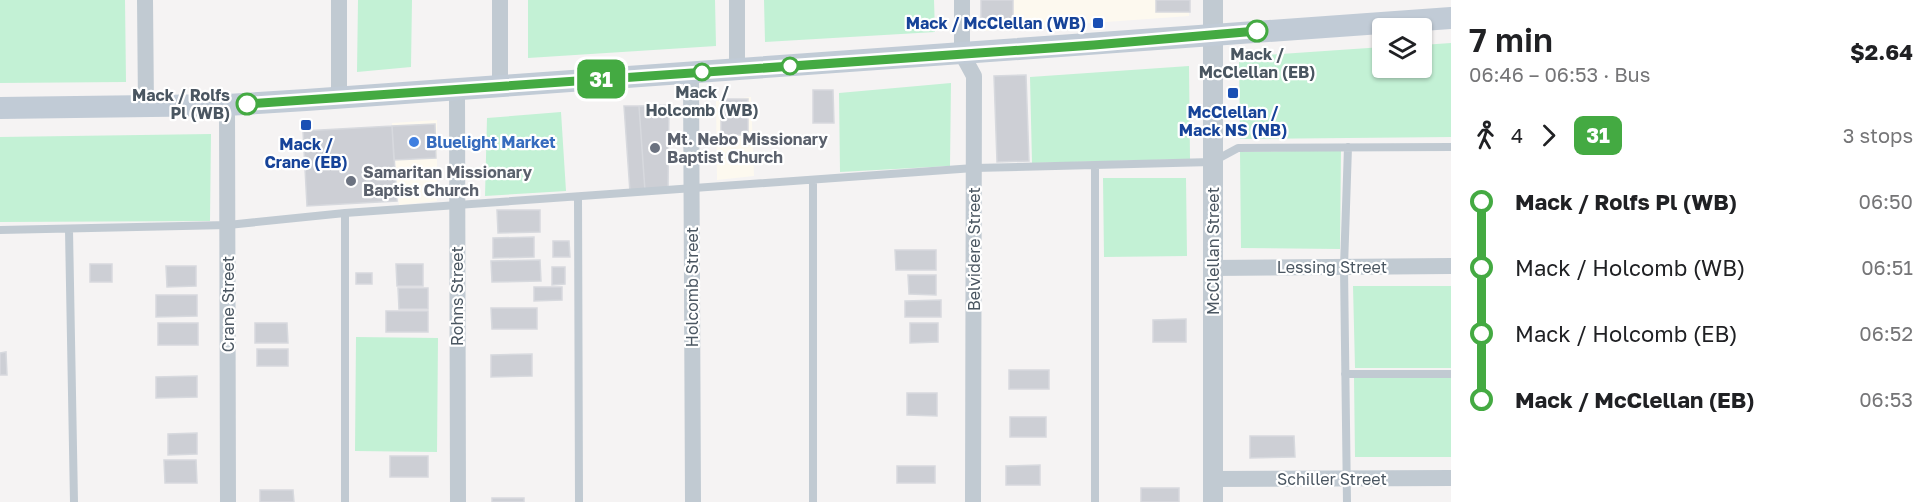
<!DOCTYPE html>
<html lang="en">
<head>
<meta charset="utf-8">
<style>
	body { margin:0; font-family:"Golos Text",sans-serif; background:#f6f6f6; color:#202124; height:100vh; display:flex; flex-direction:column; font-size:22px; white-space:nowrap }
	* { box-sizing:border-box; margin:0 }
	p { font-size:20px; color:#757577 }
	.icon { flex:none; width:33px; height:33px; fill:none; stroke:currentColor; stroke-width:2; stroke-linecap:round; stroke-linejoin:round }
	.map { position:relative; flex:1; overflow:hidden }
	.details { display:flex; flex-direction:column; background:#fff; width:480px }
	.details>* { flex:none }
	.badge { padding:0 12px; border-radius:9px; font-size:21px; line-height:39px }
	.controls { position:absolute; left:1372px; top:18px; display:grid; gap:12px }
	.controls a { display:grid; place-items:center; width:60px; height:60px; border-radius:6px; background:#fff; box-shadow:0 2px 4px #0004; font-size:30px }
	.map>.badge { position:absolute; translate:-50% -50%; box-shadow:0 0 0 3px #fff }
	.legs { display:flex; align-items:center; gap:9px; height:66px; padding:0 18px; font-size:20px }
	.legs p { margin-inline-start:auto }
	.head { display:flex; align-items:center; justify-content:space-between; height:102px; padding:0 18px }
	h1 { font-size:33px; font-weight:600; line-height:45px }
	ul { padding:0 18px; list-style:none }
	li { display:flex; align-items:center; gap:21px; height:66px; font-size:22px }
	li i { display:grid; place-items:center; width:9px; height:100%; margin:0 8px; background:currentColor }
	li i::after { content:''; width:15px; height:15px; margin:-8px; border:4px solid; border-radius:50%; background:#fff }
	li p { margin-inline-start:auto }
	li:first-child i { background:linear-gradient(#0000 50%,currentColor 0) }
	li:last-child i { background:linear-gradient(currentColor 50%,#0000 0) }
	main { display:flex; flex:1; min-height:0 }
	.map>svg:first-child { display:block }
	.commercial { fill:#fdf9ef }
	.green { fill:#c3f1d5 }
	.building { fill:#cdcfd5; stroke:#d7d9de; stroke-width:1.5 }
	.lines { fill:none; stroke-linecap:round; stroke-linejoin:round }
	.service { stroke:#c1cad2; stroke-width:8 }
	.minor { stroke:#c1cad2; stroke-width:16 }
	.tertiary { stroke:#c1cad2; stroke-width:20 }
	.secondary { stroke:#c1cbd6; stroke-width:22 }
	.line-1-casing { stroke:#fff; stroke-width:14 }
	.line-1 { stroke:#44aa42; stroke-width:9 }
	.transit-dot { fill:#1a4fb4; stroke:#fff; stroke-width:2 }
	.stop-1-dot { fill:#fff; stroke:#44aa42; stroke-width:3 }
	.shop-dot { fill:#3f7fe0; stroke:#fff; stroke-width:2 }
	.worship-dot { fill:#6b7280; stroke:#fff; stroke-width:2 }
	.labels { text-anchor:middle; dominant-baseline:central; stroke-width:4.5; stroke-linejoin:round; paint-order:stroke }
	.transit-label { font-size:16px; font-weight:bold; fill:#164399; stroke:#fff }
	.stop-label { font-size:16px; font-weight:bold; fill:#4a5661; stroke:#fff }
	.worship-label { font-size:16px; font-weight:bold; fill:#5b616d; stroke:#fff; text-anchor:start }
	.shop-label { font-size:16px; font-weight:bold; fill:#366cbe; stroke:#fff; text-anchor:start }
	.street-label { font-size:16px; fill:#4a5661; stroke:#fff }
</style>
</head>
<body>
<main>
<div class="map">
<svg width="1451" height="502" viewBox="0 0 1451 502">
	<rect width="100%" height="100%" fill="#f5f3f3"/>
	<path class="commercial" d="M981,0H1189V16L982,31Z
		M751,97L754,176L717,180L716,101Z
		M437,120V201L399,205L392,123Z"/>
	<path class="green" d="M0,0H125L126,82L0,83Z
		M358,0H412L411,67L357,72Z
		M528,0H715L716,46L528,58Z
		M764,0H934L935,32L765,42Z
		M1451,43V137L1240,139L1239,57L1383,47V68H1422V45Z
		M1189,66L1190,159L1032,163L1030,77Z
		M951,83L950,166L840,172L839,93Z
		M561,112L566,191L485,196L487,118Z
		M211,134L210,221L0,222V137Z
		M1341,150L1340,249L1241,248L1240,152Z
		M1103,178H1186L1187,256L1104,257Z
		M1353,286H1451V368H1355Z
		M356,337L438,338L437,452L355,451Z
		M1354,377H1451V457H1355Z"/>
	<path class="building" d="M981,0H1013V23L981,24Z
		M1156,0H1190V12H1156Z
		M1026,75L1029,161L997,162L994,76Z
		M813,90H833L834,123H813Z
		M721,99H748V135H721Z
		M669,105L668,189L645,191L639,106Z
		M624,106H639L645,191L630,192Z
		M435,124L436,158L394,160L392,126Z
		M392,126L397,201L307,206L303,131Z
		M497,210H540V232L498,233Z
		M534,237V257L493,258V238Z
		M553,241H569L570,257H553Z
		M895,250H936V270H896Z
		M540,260L541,281L492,282L491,261Z
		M90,264H112V282H90Z
		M396,264H423V286H397Z
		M166,266H196V286L167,287Z
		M552,267H565V284L552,285Z
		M356,273H372V284H356Z
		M908,275H936V295L909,294Z
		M534,287H562V300L534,301Z
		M398,288H428V309H399Z
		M156,295H197V316L156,317Z
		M941,300V317H905V301Z
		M491,308H537V329H492Z
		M386,311H428V332H386Z
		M1186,319V342H1153V320Z
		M158,323H198V345H158Z
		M255,323H287L288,343H255Z
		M910,323H938V342L910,343Z
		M257,349H288V366H257Z
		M6,352L7,375H0V353Z
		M532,354V376L491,377V355Z
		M1009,370H1049V389H1009Z
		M197,376V397L156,398V377Z
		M907,393H937V416L907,415Z
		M1010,417H1046V437H1010Z
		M197,433V454L168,455V434Z
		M1250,436H1294L1295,457L1250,458Z
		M390,456H428V477H390Z
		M164,460H196L197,483H165Z
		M1040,465V485H1006V466Z
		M897,466H935V483H897Z
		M1141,488H1179V502H1141Z
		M260,490H293L294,502H260Z
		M492,498H524V502H492Z"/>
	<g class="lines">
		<path class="service" d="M813,180V502
			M578,197L579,502
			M345,213V502
			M0,230L228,225L345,213L974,168L1212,162L1238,148L1451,147
			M69,230L74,502
			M1345,374H1451
			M1095,502V166
			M1347,502L1344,267L1348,147"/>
		<path class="minor" d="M145,0L146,107
			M500,0V86
			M737,0V70
			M962,0V54L974,76L973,502
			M691,73L693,502
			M457,90L458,502
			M339,98V0
			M227,105L228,502
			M1212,268L1451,266
			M1213,479L1451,478"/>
		<path class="tertiary" d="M1213,0V502"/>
		<path class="secondary" d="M0,108L227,105L306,100L1451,18"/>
	</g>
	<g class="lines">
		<defs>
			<path id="line-1" d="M247,104L1094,45L1257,31"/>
		</defs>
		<use href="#line-1" class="line-1-casing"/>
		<use href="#line-1" class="line-1"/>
	</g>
	<g class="transit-dot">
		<rect x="1092" y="17" width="12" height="12" rx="3"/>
		<rect x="1227" y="87" width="12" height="12" rx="3"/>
		<rect x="300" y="119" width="12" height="12" rx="3"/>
	</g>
	<g class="stop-1-dot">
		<circle cx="1257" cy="31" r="10"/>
		<circle cx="790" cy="66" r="8"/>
		<circle cx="702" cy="72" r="8"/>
		<circle cx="247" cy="104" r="10"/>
	</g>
	<circle class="shop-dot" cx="414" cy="142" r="6"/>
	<g class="worship-dot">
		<circle cx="655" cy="148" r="6"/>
		<circle cx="351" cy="181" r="6"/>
	</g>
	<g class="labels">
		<g class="transit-label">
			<text x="1086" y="23" text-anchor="end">Mack / McClellan (WB)</text>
			<text x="1233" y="112">McClellan /<tspan x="1233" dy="18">Mack NS (NB)</tspan></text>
			<text x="306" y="144">Mack /<tspan x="306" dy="18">Crane (EB)</tspan></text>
		</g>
		<g class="stop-label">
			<text x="1257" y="54">Mack /<tspan x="1257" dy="18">McClellan (EB)</tspan></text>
			<text x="702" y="92">Mack /<tspan x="702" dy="18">Holcomb (WB)</tspan></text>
			<text x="230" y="95" text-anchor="end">Mack / Rolfs<tspan x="230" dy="18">Pl (WB)</tspan></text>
		</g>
		<g class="worship-label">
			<text x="667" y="139">Mt. Nebo Missionary<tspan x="667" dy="18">Baptist Church</tspan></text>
			<text x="363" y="172">Samaritan Missionary<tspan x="363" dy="18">Baptist Church</tspan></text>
		</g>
		<g class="shop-label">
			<text x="426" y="142">Bluelight Market</text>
		</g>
		<g class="street-label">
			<text transform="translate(974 249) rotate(-90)">Belvidere Street</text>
			<text transform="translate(1213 251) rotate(-90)">McClellan Street</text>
			<text x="1332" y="267">Lessing Street</text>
			<text transform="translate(692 287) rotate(-90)">Holcomb Street</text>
			<text transform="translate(457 296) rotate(-90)">Rohns Street</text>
			<text transform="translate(228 304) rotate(-90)">Crane Street</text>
			<text x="1332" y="479">Schiller Street</text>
		</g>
	</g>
</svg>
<div class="controls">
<a><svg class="icon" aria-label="layers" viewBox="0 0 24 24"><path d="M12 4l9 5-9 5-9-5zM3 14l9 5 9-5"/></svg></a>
</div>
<b class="badge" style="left:601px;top:79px;background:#44aa42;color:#fff">31</b>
</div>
<section class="details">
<div class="head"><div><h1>7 min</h1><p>06:46 – 06:53 · Bus</p></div><b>$2.64</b></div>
<div class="legs"><svg class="icon" aria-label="walk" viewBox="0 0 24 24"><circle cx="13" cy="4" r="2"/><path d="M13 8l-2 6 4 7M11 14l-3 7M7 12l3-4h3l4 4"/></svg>4<svg class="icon" aria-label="forward" viewBox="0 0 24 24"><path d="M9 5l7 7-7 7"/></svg><b class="badge" style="background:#44aa42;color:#fff">31</b><p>3 stops</p></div>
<ul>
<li><i style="color:#44aa42"></i><b>Mack / Rolfs Pl (WB)</b><p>06:50</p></li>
<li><i style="color:#44aa42"></i><span>Mack / Holcomb (WB)</span><p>06:51</p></li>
<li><i style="color:#44aa42"></i><span>Mack / Holcomb (EB)</span><p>06:52</p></li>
<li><i style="color:#44aa42"></i><b>Mack / McClellan (EB)</b><p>06:53</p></li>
</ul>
</section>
</main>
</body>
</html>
